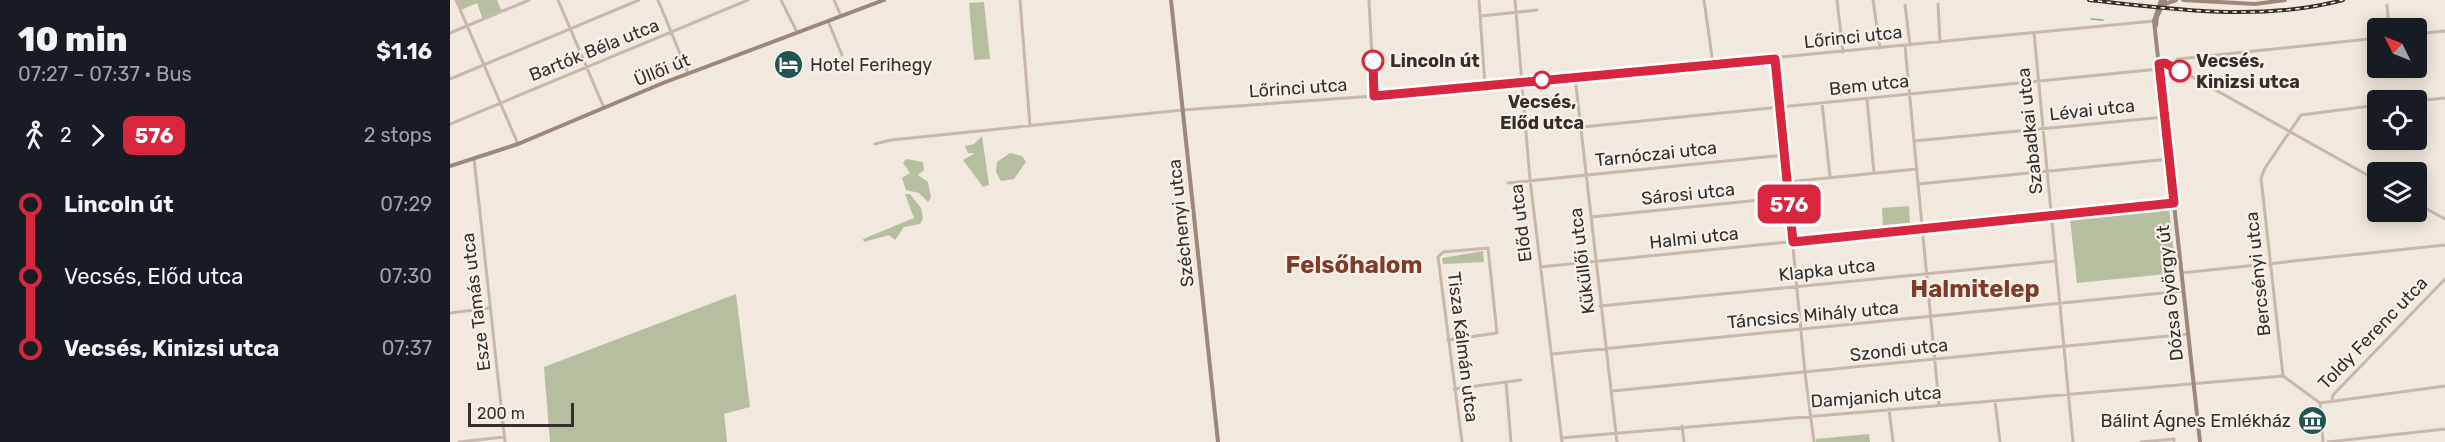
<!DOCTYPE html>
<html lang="en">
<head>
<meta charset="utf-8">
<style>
	body { margin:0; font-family:Rubik,sans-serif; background:#242831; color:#f1f3f6; height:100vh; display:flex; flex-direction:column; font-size:22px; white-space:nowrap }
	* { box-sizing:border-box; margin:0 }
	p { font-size:20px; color:#9ea1a6 }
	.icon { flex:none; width:33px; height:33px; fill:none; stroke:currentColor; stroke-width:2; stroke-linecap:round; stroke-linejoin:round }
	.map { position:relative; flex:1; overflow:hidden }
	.details { display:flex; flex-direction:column; background:#171b24; width:450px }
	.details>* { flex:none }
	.badge { padding:0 12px; border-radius:9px; font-size:21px; line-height:39px }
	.needle { width:39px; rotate:313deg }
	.buttons { position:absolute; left:1917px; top:18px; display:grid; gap:12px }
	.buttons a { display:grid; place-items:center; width:60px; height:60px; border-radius:6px; background:#171b24; box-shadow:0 3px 15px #0003; font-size:30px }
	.scale { position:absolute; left:18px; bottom:15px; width:106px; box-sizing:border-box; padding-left:6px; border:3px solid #372d2a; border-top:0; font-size:16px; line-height:21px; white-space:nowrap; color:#372d2a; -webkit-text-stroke:4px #f9f2ea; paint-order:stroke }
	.map>.badge { position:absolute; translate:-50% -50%; box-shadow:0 0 0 3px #fff }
	.legs { display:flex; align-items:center; gap:9px; height:66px; padding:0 18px; font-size:20px }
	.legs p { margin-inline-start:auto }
	.headline { display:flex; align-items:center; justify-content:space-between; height:102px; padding:0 18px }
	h1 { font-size:33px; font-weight:800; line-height:45px }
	ul { padding:0 18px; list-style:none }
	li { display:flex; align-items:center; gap:21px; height:72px; font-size:22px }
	li i { display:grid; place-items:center; width:9px; height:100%; margin:0 8px; background:currentColor }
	li i::after { content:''; width:15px; height:15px; margin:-8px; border:4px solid; border-radius:50%; background:#171b24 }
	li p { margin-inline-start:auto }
	li:first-child i { background:linear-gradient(#0000 50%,currentColor 0) }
	li:last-child i { background:linear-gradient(currentColor 50%,#0000 0) }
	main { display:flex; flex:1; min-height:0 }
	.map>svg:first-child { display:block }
	.green { fill:#b5bf9f }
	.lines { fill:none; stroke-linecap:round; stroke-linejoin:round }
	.stream { stroke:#7facac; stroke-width:1.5 }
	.street { stroke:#c9b7ab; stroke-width:3 }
	.secondary { stroke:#9c877c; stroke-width:4 }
	.rail-casing { stroke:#372d2a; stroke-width:4 }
	.rail { stroke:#f9f2ea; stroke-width:1.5; stroke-dasharray:4.5; stroke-linecap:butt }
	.line-1-casing { stroke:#fff; stroke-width:14 }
	.line-1 { stroke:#d7263d; stroke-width:9 }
	.stop-1-dot { fill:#fff; stroke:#d7263d; stroke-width:3 }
	.labels { text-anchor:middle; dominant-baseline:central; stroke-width:4.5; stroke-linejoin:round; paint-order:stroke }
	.street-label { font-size:18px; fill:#372d2a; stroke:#f9f2ea }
	.stop-label { font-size:18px; font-weight:bold; fill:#372d2a; stroke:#f9f2ea; text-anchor:start }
	.poi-label { font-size:18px; fill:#372d2a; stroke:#f9f2ea; text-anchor:start }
	.district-label { font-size:24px; font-weight:bold; fill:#803a28; stroke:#f9f2ea }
</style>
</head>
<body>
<main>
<section class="details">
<div class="headline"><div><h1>10 min</h1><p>07:27 – 07:37 · Bus</p></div><b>$1.16</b></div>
<div class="legs"><svg class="icon" aria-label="walk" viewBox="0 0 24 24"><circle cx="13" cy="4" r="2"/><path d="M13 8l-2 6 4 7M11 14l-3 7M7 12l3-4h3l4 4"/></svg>2<svg class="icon" aria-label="forward" viewBox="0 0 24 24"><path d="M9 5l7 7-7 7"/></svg><b class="badge" style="background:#d7263d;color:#fff">576</b><p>2 stops</p></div>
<ul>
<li><i style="color:#d7263d"></i><b>Lincoln út</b><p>07:29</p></li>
<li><i style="color:#d7263d"></i><span>Vecsés, Előd utca</span><p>07:30</p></li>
<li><i style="color:#d7263d"></i><b>Vecsés, Kinizsi utca</b><p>07:37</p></li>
</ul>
</section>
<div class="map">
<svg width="1995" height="442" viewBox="0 0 1995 442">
	<rect width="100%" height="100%" fill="#f1e8de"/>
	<path class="green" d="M6,0H47L52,12L33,20L27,3L11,10Z
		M534,2L540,59L524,60L519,3Z
		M532,136L539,185L533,187L513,160L525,153H518L515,146L524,144Z
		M560,153L572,156L576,162L564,179L551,181L546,172L547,162Z
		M456,159L473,162L474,170L468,175L478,182L481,198L478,202L469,193L456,190L452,178L460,173L453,163Z
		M1371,191L1372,205L1344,208L1343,193Z
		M455,194H460L471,208L473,219L470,224L454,227L445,240L439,235L414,242L413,239L464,218Z
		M1459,206L1460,223L1433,225L1432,208Z
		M1719,208L1726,273L1627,283L1620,218Z
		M1033,251L1034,262L993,264L992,258Z
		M286,294L300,407L274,414L277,442H100L94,367Z
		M1419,434L1420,442H1366V439Z"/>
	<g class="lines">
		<path class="stream" d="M1641,19L1653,20"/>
		<path class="street" d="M6,0L68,144
			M108,0L154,108
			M208,0L238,73
			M331,0L347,32
			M384,0L391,16
			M570,0L580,126
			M919,0L924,96
			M1029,0L1035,85
			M1065,0L1080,180L1112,442
			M1254,0L1263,64
			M1387,0L1393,52
			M1423,0L1430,48
			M1488,4L1490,42
			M1455,5L1460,45
			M1937,5L1939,28
			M1031,16L1087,10
			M378,21L392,55
			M0,33L79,0
			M1584,33L1623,442
			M1966,34L1995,31
			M1455,46L1489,405
			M1325,59L1355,373L1364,442
			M1709,64L1721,65L1928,181
			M1721,65L1728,59L1928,38
			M1125,77L1167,442
			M0,79L189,0
			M1417,99L1424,173
			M1966,101L1995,98
			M1372,103L1380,177
			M0,124L298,0
			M1132,127L1709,69
			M1464,141L1715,117
			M425,144L441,140L732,110L924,96L1704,21
			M24,158L55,442
			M1337,182L1467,169
			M1058,183L1334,155
			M1468,184L1719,159
			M1966,203L1995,219
			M1141,217L1339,197
			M1090,267L1724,203
			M1731,273L1995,245
			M1150,306L1606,261
			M0,313L40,308
			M998,340L1047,333L1038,248L993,252L988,257L1012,442
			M1102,354L1733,291
			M1056,382L1071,380
			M1004,389L1056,382L1061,442
			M1162,391L1738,334
			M1882,400L1883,395L1995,279
			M1545,401L1550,442
			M1870,403L1833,376L1811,178L1815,168L1851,115L1928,105
			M1870,403L1995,386
			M1870,403L1873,442
			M1439,409L1443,442
			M1232,426L1234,442
			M1111,438L1833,376
			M9,442L54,437
			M1691,442L1724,439V442
			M1878,442L1995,429"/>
		<path class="secondary" d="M721,0L768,442
			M1711,0L1704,21L1750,442
			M1733,0L1805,4L1835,0
			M1715,4L1726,0
			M1706,26L1707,17L1715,0
			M0,166L68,144L213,83L434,0"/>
		<defs>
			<path id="rail" d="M1639,0C1723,9 1810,22 1893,0"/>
		</defs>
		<use href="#rail" class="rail-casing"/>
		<use href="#rail" class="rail"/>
	</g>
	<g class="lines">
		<defs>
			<path id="line-1" d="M923,61L924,96L1325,59L1343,242L1724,203L1709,64L1715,63L1730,71"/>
		</defs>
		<use href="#line-1" class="line-1-casing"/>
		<use href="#line-1" class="line-1"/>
	</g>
	<defs>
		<symbol id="hotel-disc" viewBox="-11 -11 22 22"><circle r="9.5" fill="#225456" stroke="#f9f2ea"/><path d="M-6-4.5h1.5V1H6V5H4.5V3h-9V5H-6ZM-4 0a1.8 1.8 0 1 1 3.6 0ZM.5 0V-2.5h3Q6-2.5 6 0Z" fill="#fff"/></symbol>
		<symbol id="museum-disc" viewBox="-11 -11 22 22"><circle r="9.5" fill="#225456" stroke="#f9f2ea"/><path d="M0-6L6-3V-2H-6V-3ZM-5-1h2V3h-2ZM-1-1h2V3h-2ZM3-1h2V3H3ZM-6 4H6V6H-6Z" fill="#fff"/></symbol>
	</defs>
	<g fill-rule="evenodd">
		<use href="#hotel-disc" x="322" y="48" width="33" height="33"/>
		<use href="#museum-disc" x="1846" y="404" width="33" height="33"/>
	</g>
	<g class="stop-1-dot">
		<circle cx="923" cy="61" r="10"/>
		<circle cx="1730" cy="71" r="10"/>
		<circle cx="1092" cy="80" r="8"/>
	</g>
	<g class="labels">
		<g class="street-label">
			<text transform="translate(1403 37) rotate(-6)">Lőrinci utca</text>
			<text transform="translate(144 50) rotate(-22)">Bartók Béla utca</text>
			<text transform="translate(212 70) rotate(-22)">Üllői út</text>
			<text transform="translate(1419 85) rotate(-6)">Bem utca</text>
			<text transform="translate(848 88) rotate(-4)">Lőrinci utca</text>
			<text transform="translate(1642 110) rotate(-6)">Lévai utca</text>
			<text transform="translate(1580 131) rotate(-96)">Szabadkai utca</text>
			<text transform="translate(1206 154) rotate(-6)">Tarnóczai utca</text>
			<text transform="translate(1238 194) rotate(-6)">Sárosi utca</text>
			<text transform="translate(731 223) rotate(-96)">Széchenyi utca</text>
			<text transform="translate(1071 223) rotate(-97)">Előd utca</text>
			<text transform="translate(1244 238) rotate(-6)">Halmi utca</text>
			<text transform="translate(1132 261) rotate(-97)">Küküllői utca</text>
			<text transform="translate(1377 270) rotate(-6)">Klapka utca</text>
			<text transform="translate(1808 274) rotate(-96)">Bercsényi utca</text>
			<text transform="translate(1720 293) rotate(-96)">Dózsa György út</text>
			<text transform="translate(26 302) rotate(-97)">Esze Tamás utca</text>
			<text transform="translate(1363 315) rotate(-5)">Táncsics Mihály utca</text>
			<text transform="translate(1923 333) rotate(-46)">Toldy Ferenc utca</text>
			<text transform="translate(1013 347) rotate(83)">Tisza Kálmán utca</text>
			<text transform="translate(1449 350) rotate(-6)">Szondi utca</text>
			<text transform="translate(1426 397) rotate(-4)">Damjanich utca</text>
		</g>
		<g class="stop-label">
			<text x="940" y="61">Lincoln út</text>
			<text x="1746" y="61">Vecsés,<tspan x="1746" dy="21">Kinizsi utca</tspan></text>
			<text x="1092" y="102" text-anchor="middle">Vecsés,<tspan x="1092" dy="21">Előd utca</tspan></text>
		</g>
		<g class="poi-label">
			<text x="360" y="65">Hotel Ferihegy</text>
			<text x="1841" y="421" text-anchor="end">Bálint Ágnes Emlékház</text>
		</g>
		<g class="district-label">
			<text x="904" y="265">Felsőhalom</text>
			<text x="1525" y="289">Halmitelep</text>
		</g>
	</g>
</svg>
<div class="buttons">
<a><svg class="needle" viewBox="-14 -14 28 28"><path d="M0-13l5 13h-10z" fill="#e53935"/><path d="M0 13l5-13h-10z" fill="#9ea1a6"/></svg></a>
<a><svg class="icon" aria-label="locate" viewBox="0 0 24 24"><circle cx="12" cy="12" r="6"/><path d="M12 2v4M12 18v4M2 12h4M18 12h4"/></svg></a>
<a><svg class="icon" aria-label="layers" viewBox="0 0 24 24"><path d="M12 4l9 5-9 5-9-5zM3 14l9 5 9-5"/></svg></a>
</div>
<div class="scale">200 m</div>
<b class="badge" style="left:1339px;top:204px;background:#d7263d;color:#fff">576</b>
</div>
</main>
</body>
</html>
